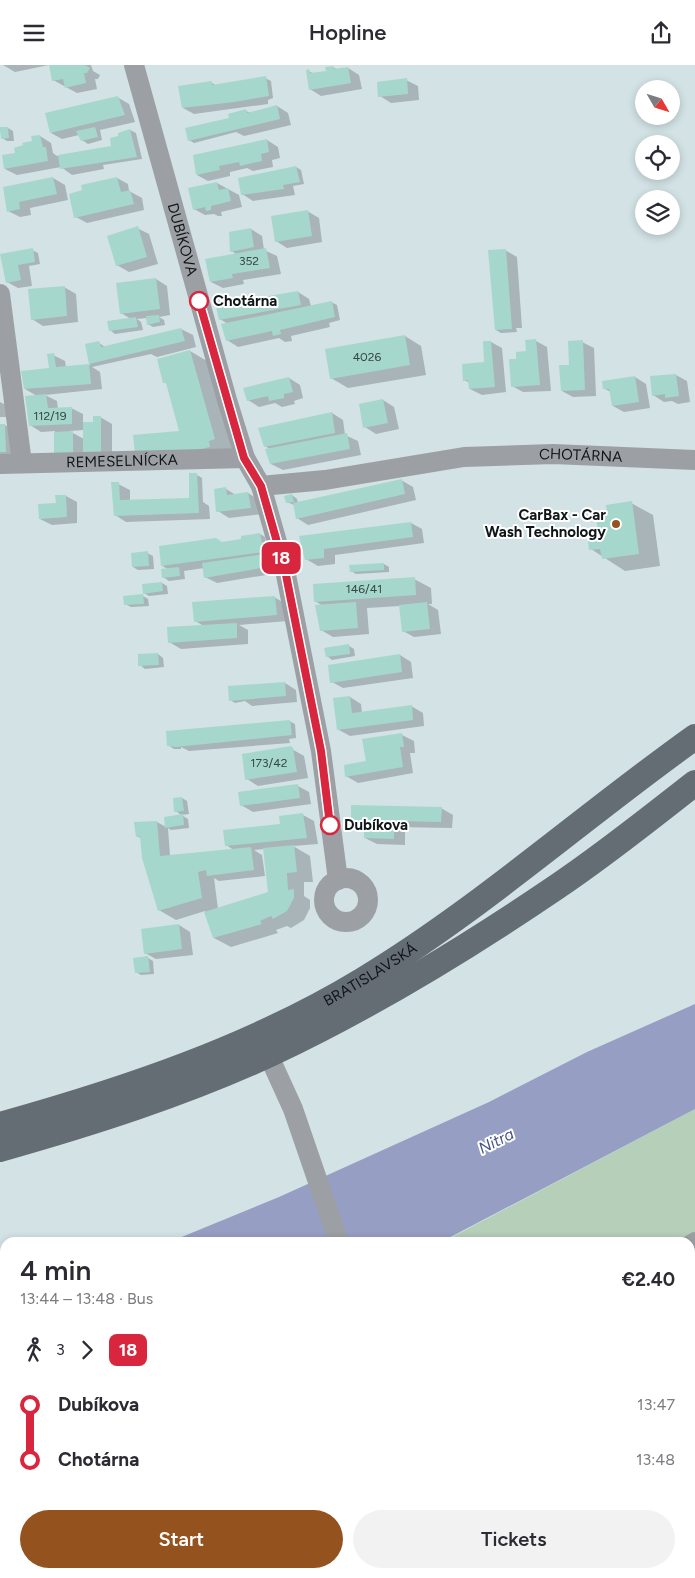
<!DOCTYPE html>
<html lang="en">
<head>
<meta charset="utf-8">
<style>
	body { margin:0; font-family:Figtree,sans-serif; background:#f2f2f3; color:#2b2b33; height:100vh; display:flex; flex-direction:column; font-size:19px; white-space:nowrap }
	* { box-sizing:border-box; margin:0 }
	p { font-size:16px; color:#7c7c81 }
	.icon { flex:none; width:28px; height:28px; fill:none; stroke:currentColor; stroke-width:2; stroke-linecap:round; stroke-linejoin:round }
	.map { position:relative; flex:1; overflow:hidden }
	.side { position:absolute; left:0px; top:1172px; width:695px; height:341px; display:flex; flex-direction:column; background:#fff; border-radius:15px 15px 0 0; box-shadow:0 2px 8px #0003 }
	.side>* { flex:none }
	.badge { padding:0 10px; border-radius:8px; font-size:18px; line-height:32px }
	.needle { width:32px; rotate:129deg }
	.fabs { position:absolute; left:635px; top:15px; display:grid; gap:10px }
	.fabs a { display:grid; place-items:center; width:45px; height:45px; border-radius:50%; background:#fff; box-shadow:0 2px 8px #0003; font-size:25px }
	.map>.badge { position:absolute; translate:-50% -50%; box-shadow:0 0 0 2px #fff }
	.legs { display:flex; align-items:center; gap:8px; height:55px; padding:0 20px; font-size:16px }
	.legs p { margin-inline-start:auto }
	.headline { display:flex; align-items:center; justify-content:space-between; height:85px; padding:0 20px }
	h1 { font-size:28px; font-weight:600; line-height:38px }
	.action { display:flex; gap:10px; margin-top:auto; padding:10px 20px }
	.action a { flex:1; height:58px; border-radius:30px; background:#93521e; color:#fff; font-size:20px; font-weight:600; line-height:58px; text-align:center }
	.action a+a { background:#f2f2f3; color:#2b2b33 }
	ul { padding:0 20px; list-style:none }
	li { display:flex; align-items:center; gap:18px; height:55px; font-size:19px }
	li i { display:grid; place-items:center; width:8px; height:100%; margin:0 6px; background:currentColor }
	li i::after { content:''; width:12px; height:12px; margin:-6px; border:4px solid; border-radius:50%; background:#fff }
	li p { margin-inline-start:auto }
	li:first-child i { background:linear-gradient(#0000 50%,currentColor 0) }
	li:last-child i { background:linear-gradient(currentColor 50%,#0000 0) }
	header { display:flex; justify-content:space-between; align-items:center; height:65px; padding:0 20px; background:#fff; font-size:22px; font-weight:600 }
	.map>svg:first-child { display:block }
	.built { fill:#bfd8dd }
	.green { fill:#b6cfb9 }
	.water { fill:#969fc3 }
	.shadow { fill:#0003; fill-rule:evenodd }
	.building { fill:#a6d7cc }
	.lines { fill:none; stroke-linecap:round; stroke-linejoin:round }
	.minor { stroke:#9ca0a4; stroke-width:20 }
	.major { stroke:#656d74; stroke-width:26 }
	.line-1-casing { stroke:#fff; stroke-width:11 }
	.line-1 { stroke:#d7263d; stroke-width:8 }
	.stop-1-dot { fill:#fff; stroke:#d7263d; stroke-width:2.5 }
	.poi-dot { fill:#93521e; stroke:#fff; stroke-width:2 }
	.labels { text-anchor:middle; dominant-baseline:central; stroke-width:4; stroke-linejoin:round; paint-order:stroke }
	.number-label { font-size:12px; fill:#364644 }
	.street-label { font-size:15px; fill:#101617; stroke:#fff }
	.stop-label { font-size:15px; font-weight:bold; fill:#101617; stroke:#fff; text-anchor:start }
	.poi-label { font-size:15px; font-weight:bold; fill:#101617; stroke:#fff; text-anchor:end }
	.water-label { font-size:16px; font-style:italic; fill:#485284; stroke:#fff }
</style>
</head>
<body>
<header><svg class="icon" aria-label="menu" viewBox="0 0 24 24"><path d="M4 6h16M4 12h16M4 18h16"/></svg>Hopline<svg class="icon" aria-label="share" viewBox="0 0 24 24"><path d="M12 15V3M7 8l5-5 5 5M5 13v7h14v-7"/></svg></header>
<div class="map">
<svg width="695" height="1513" viewBox="0 0 695 1513">
	<rect width="100%" height="100%" fill="#d2e2e5"/>
	<path class="built" d="M5,1481V1509H366L364,1513H0V1483Z"/>
	<path class="green" d="M695,1044V1212L690,1214V1178H441Z
		M5,1369V1481L0,1483V1370Z"/>
	<path class="water" d="M695,939V1044L441,1177L167,1178L279,1132L489,1037L587,987Z
		M5,1223V1369L0,1370V1224Z"/>
	<path class="shadow" d="M3,0H49L15,7Z
		M50,0H91L93,6L100,10L98,14H95L97,24L77,28L53,15Z
		M333,2L338,5L348,3L359,10L362,24L321,31L310,24L309,6L314,9L327,7Z
		M265,13L271,16L273,33L268,35V39L194,49L183,43L212,18L217,21Z
		M406,15L418,21L419,35L391,38L380,31Z
		M117,32L129,39L135,57L100,65L102,75L88,79L82,75L79,70L62,74L51,68Z
		M277,41L288,48L291,60L244,71L236,67L194,78L189,75L246,46L251,48Z
		M8,63L13,66L14,76H7L2,73L0,64Z
		M130,65L136,68L142,94L103,100L104,104L72,110L61,102L17,110L5,104L16,89L40,71L51,78L53,88L57,91L113,82L120,72L119,69Z
		M267,75L278,82L280,93L272,95L273,102L253,106L247,103L230,107V111L208,116L197,110Z
		M296,102L301,105L304,119L293,121L295,130L253,136L242,129Z
		M53,113L65,120L68,135L30,143L31,150L20,152L8,146L5,123Z
		M117,113L128,119L129,126L142,133L144,145L87,158L76,152Z
		M217,118L239,130L242,142L221,147L222,151H218L214,149L205,150L194,144Z
		M307,146L319,153L322,177L287,183L276,176Z
		M137,163L149,169L158,199L129,207L117,200Z
		M251,164L262,171L264,185L277,191L281,209L243,215L244,219L223,223L211,217L237,190L232,186Z
		M32,185L38,188L40,199L29,201L32,221L18,223L7,217L1,190Z
		M505,185L517,192L522,263H516L517,267L501,268L496,265Z
		M156,214L167,221L170,250L159,252L164,255L165,260L153,262L148,259L146,253L137,254L141,257L143,265L115,269L110,265L131,254L121,248Z
		M64,222L76,229L78,257L43,261L32,254Z
		M298,227L309,234L311,241L331,237L337,240L340,255L329,258L330,262L291,271L292,276L285,277L279,273L238,282L227,275L228,259L220,254L256,231L262,234Z
		M181,264L193,270L196,282L157,292L151,289L92,302L100,307L102,324L45,330L57,336L58,344L71,343L83,349V358H94L100,352L112,359V395L56,388L55,366L41,367L30,360L37,331L25,324L50,304L53,290L65,296L66,303L90,300L87,280L99,278L105,282ZM84,365V374L69,366Z
		M405,271L421,281L426,310L348,323L331,313Z
		M527,276H536L547,282L551,326L523,327L512,321L518,295L527,288Z
		M484,277H491L502,283L506,327L482,330L470,324V318L464,315L486,298Z
		M582,277L594,283L596,331L573,332L562,326L571,301Z
		M190,286L207,296L232,384L153,398L180,367L167,319L164,317Z
		M676,310L687,316L690,337L678,339L672,336L664,337L653,330Z
		M635,312L646,319L650,343L624,347L613,341L611,327L605,324Z
		M289,313L300,320L303,333L294,336L295,339L282,342L275,338L259,342L248,335Z
		M383,335L394,342L399,364L376,369L365,362Z
		M0,337L6,340V352H0Z
		M332,348L343,355L345,370L358,376L361,390L283,405L271,399V385L265,381Z
		M0,360H5L10,363L11,389L0,393Z
		M197,410L202,413L203,437L209,441L210,454L126,457L115,450L118,419L130,425V436L194,434Z
		M401,415L413,422L416,435L308,460L297,453L294,440L287,437L292,430L297,434L298,438Z
		M226,424L236,430L248,428L259,435L262,449L229,453L218,446Z
		M66,431L77,437V458L52,460L40,454Z
		M631,438L653,450L660,501L625,506L591,484L609,452Z
		M411,458L422,464L424,478L335,490V499L318,501L306,494L301,472Z
		M260,469L265,472L268,489L264,490L276,497L278,508L217,518L205,512L204,503L184,506L185,514L169,516L163,512L168,504L162,501L223,478L243,475Z
		M147,488L153,491L154,504L138,505L133,502Z
		M384,499L389,502V507L356,509L351,506Z
		M414,514L431,523L432,539H428L438,545L441,569L414,572L403,566L400,541L367,543L369,569L333,572L321,565L323,541L315,536Z
		M162,518L167,521L168,529L149,531L144,528Z
		M143,531L148,534L149,541L131,542L125,539Z
		M274,532L286,539L288,556L239,560L248,565V579L181,584L169,577L204,561L195,556Z
		M349,581L354,584L355,591L332,595L327,591Z
		M158,589L163,593L164,602L145,604L140,600Z
		M400,590L411,597L413,613L343,623L332,617Z
		M285,618L296,625L297,637L252,641L245,636L235,638L230,635Z
		M350,632L361,639L362,648L411,641L423,648L424,661L350,671L339,665Z
		M289,656L295,659L296,673L289,674L290,678L189,686L181,682V684H174L168,680Z
		M402,670L414,676L415,688H410L413,708L358,718L346,711Z
		M290,683L304,691L308,713L258,721L247,714Z
		M298,721L309,727L311,739L253,747L241,740Z
		M182,733L187,736L189,749L181,750L176,746Z
		M441,743L453,750L452,763L395,762L405,767V780L377,779L365,773V761L353,754Z
		M303,750L314,756L318,779L293,781L310,791L313,817H304V831L310,835V843L304,855L291,863L287,861L276,865L278,868L231,882L214,873L205,846L176,855L159,845L142,774L137,771L157,757L166,762L183,751L188,754L189,763L171,765L168,763L170,791L234,785L226,780L281,760ZM264,784L270,828L218,844L214,813L219,816L265,811L262,790L254,785Z
		M179,860L190,867L193,890L156,894L145,888Z
		M148,893L153,896L154,909L141,910L136,907Z
		M234,1509H333L340,1513H243Z"/>
	<path class="building" d="M49,0H85L90,3L87,8H84L86,18L65,23L63,14L52,16Z
		M333,1L334,4L348,2L351,18L309,25L306,5L309,4L310,8L326,6L325,2Z
		M266,11L269,31L234,37L182,43L178,21L212,16V20Z
		M407,13L408,29L378,32L377,17Z
		M118,31L125,50L50,68L45,48Z
		M277,40L280,54L188,76L185,63L229,53L228,49L246,44L247,48Z
		M0,62H8L9,73L1,74Z
		M95,62L98,72L81,76L76,66Z
		M130,64L137,92L60,104L58,90L111,81L110,73L118,71V68Z
		M40,70L43,82H46L48,96L4,104L2,90L15,88L14,83L23,80L22,78L32,76L31,71Z
		M267,74L269,87L261,89L262,96L240,101L239,97L219,101L220,105L196,110L193,90Z
		M296,101L300,117L283,120L284,124L241,130L238,113Z
		M53,112L57,129L19,137L20,144L7,147L3,122Z
		M117,112L121,127L130,125L134,139L74,153L69,129L82,125L81,120Z
		M217,117L219,125L228,123L231,136L211,141V145L206,146L205,142L193,145L188,123Z
		M308,145L312,171L275,177L271,151Z
		M138,161L147,192L116,201L107,171Z
		M251,163L254,182L230,187L229,167Z
		M33,183L35,197L18,200L21,215L6,218L0,189Z
		M266,183L270,203L232,209L233,213L210,217L205,194Z
		M506,184L512,264L495,265L488,185Z
		M156,213L160,244L120,249L116,218Z
		M65,221L67,251L31,255L28,224Z
		M298,226L301,240L219,255L215,237L256,230L257,233Z
		M332,236L335,252L280,265L281,269L273,271L272,266L226,276L221,259Z
		M159,250L160,257L147,260L146,251Z
		M136,252L138,262L109,266L107,256Z
		M181,263L185,276L89,299L85,279L99,276L101,282Z
		M405,270L410,300L330,314L325,284Z
		M536,274L540,320L511,322L509,294H516V287L526,286L525,275Z
		M583,275L585,325L561,326L559,300H569L568,276Z
		M483,276H491L495,322L469,324L468,315L463,316L462,299L484,297Z
		M190,285L215,374L209,376L210,382L197,385L135,389L133,370L179,366L166,318H163L157,294Z
		M54,288L56,302L89,299L91,319L24,324L21,306L49,303L47,289Z
		M676,309L679,331L665,333V329L652,331L650,311Z
		M635,311L639,337L612,341L609,324H603L602,316Z
		M289,312L293,327L284,329V333L269,336L268,331L247,336L243,323Z
		M46,329L48,343L72,342V359L29,361L25,331Z
		M383,334L388,358L363,363L359,339Z
		M332,347L335,368L264,382L258,363Z
		M93,351H101V389H83V357H93Z
		M0,359H5L6,387H0Z
		M73,366V388H54V367Z
		M347,368L350,384L270,399L265,384Z
		M189,408H197L199,448L114,451L111,417H119L120,435L189,433Z
		M402,414L405,429L296,454L293,438Z
		M226,422L227,430L248,427L251,443L216,447L214,424Z
		M292,429L294,437L286,438L284,431Z
		M55,430H66L67,452L39,454L38,439L56,438Z
		M632,436L639,489L602,494L600,484L589,485L587,467L598,466L596,452L607,451L606,440Z
		M411,457L413,472L324,484V493L305,495L299,471Z
		M260,468L264,487L161,501L159,481L216,473L222,477L241,474V471Z
		M148,486L149,501L132,502L131,488Z
		M265,489L267,502L204,513L202,498Z
		M384,498V505L350,507L349,500Z
		M179,502L180,511L162,513L161,504Z
		M415,512L416,530L314,537L313,519Z
		M162,517L163,526L143,529L142,519Z
		M143,529L144,539L124,540L123,531Z
		M275,531L277,550L194,557L192,537Z
		M356,537L358,563L320,566L315,540Z
		M427,537L430,564L402,567L399,540Z
		M237,558V573L168,578L167,562Z
		M349,579L350,589L326,592L324,583Z
		M158,588L159,600L138,601V589Z
		M400,589L402,607L330,618L328,600Z
		M285,617L286,631L229,636L228,621Z
		M350,631L352,648L412,640L413,655L337,665L333,633Z
		M290,655L292,670L176,682L167,681L166,666Z
		M402,668L404,682H400L403,702L345,712L344,700L366,696L362,674Z
		M291,681L293,683L297,707L245,715L242,689Z
		M298,719L300,733L240,741L238,727Z
		M182,732L184,746L174,747L173,733Z
		M351,740L442,742L441,757L351,755Z
		M303,748L307,773L225,781L223,765L280,759L279,751Z
		M183,749L184,760L165,763L164,752Z
		M157,756L160,791L251,782L254,805L207,811L206,805L198,807L202,833L158,846L142,793L140,771L136,772L134,757Z
		M364,759H394V774L364,773Z
		M294,780L297,807L287,808L288,825L294,824V833L287,846L273,854L271,851L260,856L262,859L213,873L204,847L268,827L263,783Z
		M179,859L182,884L144,889L141,864Z
		M148,891L150,907L135,908L133,893Z
		M237,1509H261L260,1513H248Z
		M265,1509H309L308,1513H263Z"/>
	<g class="lines">
		<g class="minor">
			<path id="s1" d="M134,0L227,335L245,393L261,421L285,505L321,686L338,815"/>
			<path d="M0,229L22,398"/>
			<path id="s2" d="M0,399L245,393"/>
			<path id="s3" d="M261,421L325,415L464,392L553,389L695,395"/>
			<circle cx="346" cy="835" r="22"/>
			<path d="M262,976L293,1044L339,1178"/>
			<path d="M690,1180L695,1177"/>
		</g>
		<g class="major">
			<path id="s4" d="M0,1060C125,1025 251,983 363,915C479,845 584,751 695,672"/>
			<path d="M0,1084C92,1058 183,1029 270,989C368,943 465,884 555,823C603,791 649,754 695,718"/>
		</g>
	</g>
	<g class="lines">
		<defs>
			<path id="line-1" d="M199,236L244,393L261,421L285,505L321,686L330,760"/>
		</defs>
		<use href="#line-1" class="line-1-casing"/>
		<use href="#line-1" class="line-1"/>
	</g>
	<g class="stop-1-dot">
		<circle cx="199" cy="236" r="9"/>
		<circle cx="330" cy="760" r="9"/>
	</g>
	<circle class="poi-dot" cx="616" cy="459" r="5"/>
	<g class="labels">
		<g class="number-label">
			<text x="249" y="196">352</text>
			<text x="367" y="292">4026</text>
			<text x="50" y="351">112/19</text>
			<text x="364" y="524">146/41</text>
			<text x="269" y="698">173/42</text>
		</g>
		<g class="street-label">
			<text stroke="none"><textPath href="#s1" startOffset="181">DUBÍKOVA</textPath></text>
			<text stroke="none"><textPath href="#s3" startOffset="322">CHOTÁRNA</textPath></text>
			<text stroke="none"><textPath href="#s2" startOffset="122">REMESELNÍCKA</textPath></text>
			<text stroke="none"><textPath href="#s4" startOffset="401">BRATISLAVSKÁ</textPath></text>
		</g>
		<g class="stop-label">
			<text x="213" y="236">Chotárna</text>
			<text x="344" y="760">Dubíkova</text>
		</g>
		<g class="poi-label">
			<text x="606" y="450">CarBax - Car<tspan x="606" dy="17">Wash Technology</tspan></text>
		</g>
		<g class="water-label">
			<text transform="translate(496 1076) rotate(-27)">Nitra</text>
		</g>
	</g>
</svg>
<div class="fabs">
<a><svg class="needle" viewBox="-14 -14 28 28"><path d="M0-13l5 13h-10z" fill="#e53935"/><path d="M0 13l5-13h-10z" fill="#7c7c81"/></svg></a>
<a><svg class="icon" aria-label="locate" viewBox="0 0 24 24"><circle cx="12" cy="12" r="6"/><path d="M12 2v4M12 18v4M2 12h4M18 12h4"/></svg></a>
<a><svg class="icon" aria-label="layers" viewBox="0 0 24 24"><path d="M12 4l9 5-9 5-9-5zM3 14l9 5 9-5"/></svg></a>
</div>
<b class="badge" style="left:281px;top:493px;background:#d7263d;color:#fff">18</b>
<section class="side">
<div class="headline"><div><h1>4 min</h1><p>13:44 – 13:48 · Bus</p></div><b>€2.40</b></div>
<div class="legs"><svg class="icon" aria-label="walk" viewBox="0 0 24 24"><circle cx="13" cy="4" r="2"/><path d="M13 8l-2 6 4 7M11 14l-3 7M7 12l3-4h3l4 4"/></svg>3<svg class="icon" aria-label="forward" viewBox="0 0 24 24"><path d="M9 5l7 7-7 7"/></svg><b class="badge" style="background:#d7263d;color:#fff">18</b></div>
<ul>
<li><i style="color:#d7263d"></i><b>Dubíkova</b><p>13:47</p></li>
<li><i style="color:#d7263d"></i><b>Chotárna</b><p>13:48</p></li>
</ul>
<div class="action"><a>Start</a><a>Tickets</a></div>
</section>
</div>
</body>
</html>
